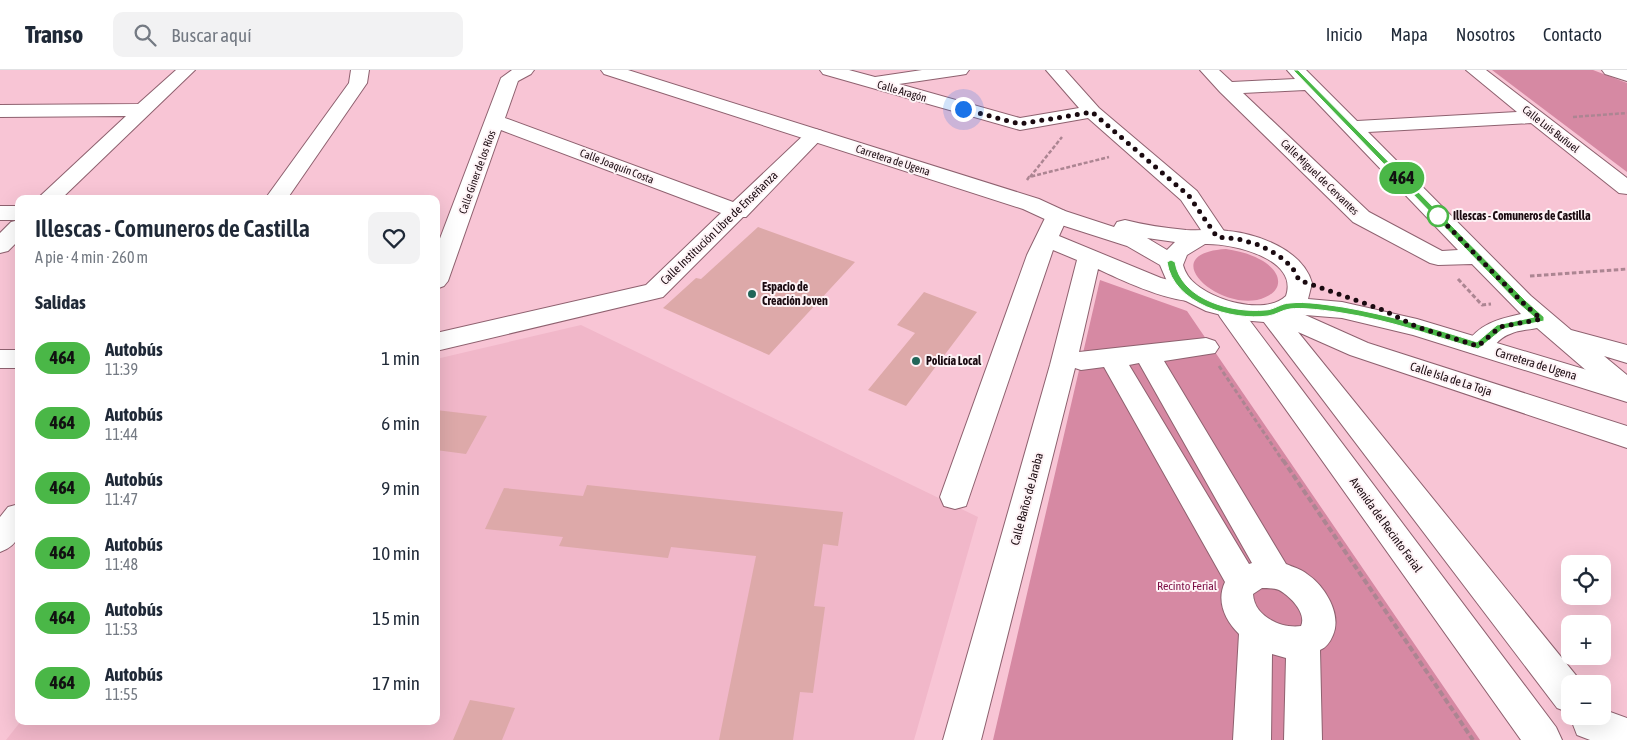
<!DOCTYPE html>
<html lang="es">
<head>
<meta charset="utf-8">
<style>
	body { margin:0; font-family:"Asap Condensed",sans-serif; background:#f2f2f3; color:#1f2937; height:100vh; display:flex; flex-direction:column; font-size:19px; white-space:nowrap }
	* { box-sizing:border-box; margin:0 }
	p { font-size:16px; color:#747a83 }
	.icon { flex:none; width:28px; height:28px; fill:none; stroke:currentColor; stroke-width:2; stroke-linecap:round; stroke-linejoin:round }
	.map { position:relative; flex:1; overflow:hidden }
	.drawer { position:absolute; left:15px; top:125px; width:425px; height:530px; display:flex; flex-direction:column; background:#fff; border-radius:10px; box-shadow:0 5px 20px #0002 }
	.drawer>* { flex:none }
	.badge { padding:0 10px; border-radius:16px; font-size:18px; line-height:32px }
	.controls { position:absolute; left:1561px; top:485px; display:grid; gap:10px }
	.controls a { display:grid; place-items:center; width:50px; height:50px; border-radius:10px; background:#fff; box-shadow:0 5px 20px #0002; font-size:25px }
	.you { position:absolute; width:25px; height:25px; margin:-12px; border:4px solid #fff; border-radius:50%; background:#1a73e8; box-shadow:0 0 0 8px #1a73e833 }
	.map>.badge { position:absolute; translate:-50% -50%; box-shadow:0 0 0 2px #fff }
	h2 { padding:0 20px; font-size:19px; line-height:45px }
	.round { display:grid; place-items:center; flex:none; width:52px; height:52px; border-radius:10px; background:#f2f2f3 }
	.overview { display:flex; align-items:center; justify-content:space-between; height:85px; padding:0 20px }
	h1 { font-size:24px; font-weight:600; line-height:38px }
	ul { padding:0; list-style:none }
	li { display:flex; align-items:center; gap:15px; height:65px; padding:0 20px }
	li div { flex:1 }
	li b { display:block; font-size:19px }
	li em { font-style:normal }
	li .badge { min-width:55px; font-weight:700; text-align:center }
	header { display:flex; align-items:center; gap:30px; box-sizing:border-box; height:70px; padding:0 25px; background:#fff; border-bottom:1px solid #e0e1e3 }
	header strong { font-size:24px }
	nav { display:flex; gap:28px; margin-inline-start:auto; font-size:18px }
	.search { width:350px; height:45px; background:#f2f2f3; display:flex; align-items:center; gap:12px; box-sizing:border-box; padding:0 18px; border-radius:10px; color:#747a83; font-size:19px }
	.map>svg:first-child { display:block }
	.built { fill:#f1b7c9 }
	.green { fill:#d689a3 }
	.building { fill:#dda9a9 }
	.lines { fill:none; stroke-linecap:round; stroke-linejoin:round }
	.street-casing { stroke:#8e616f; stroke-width:2 }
	.secondary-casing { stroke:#8e616f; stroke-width:2 }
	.path-far2 { stroke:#ac8592; stroke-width:2.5; stroke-dasharray:4 2; stroke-linecap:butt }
	.path-far1 { stroke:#ac8592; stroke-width:3; stroke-dasharray:4.5 2.5; stroke-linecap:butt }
	.path { stroke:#ac8592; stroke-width:4; stroke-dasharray:6 3; stroke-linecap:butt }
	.street { fill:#fff; fill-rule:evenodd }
	.secondary { fill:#fff; fill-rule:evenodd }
	.line { fill:#4ab747; stroke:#fff }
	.walk { stroke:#1a0a10; stroke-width:5; stroke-dasharray:0 9 }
	.stop-dot { fill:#fff; stroke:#4ab747; stroke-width:2.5 }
	.poi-dot { fill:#216659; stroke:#fef3f6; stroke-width:2 }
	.labels { text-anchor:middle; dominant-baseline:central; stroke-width:4; stroke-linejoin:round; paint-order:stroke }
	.far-street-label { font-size:11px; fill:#1a0a10; stroke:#fef3f6 }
	.stop-label { font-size:12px; font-weight:bold; fill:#1a0a10; stroke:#fef3f6; text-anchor:start }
	.street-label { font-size:12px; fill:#1a0a10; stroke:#fef3f6 }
	.poi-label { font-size:12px; font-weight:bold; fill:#1a0a10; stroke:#fef3f6; text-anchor:start }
	.park-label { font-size:12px; fill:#7c0e44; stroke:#fef3f6 }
</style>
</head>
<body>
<header>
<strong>Transo</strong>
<div class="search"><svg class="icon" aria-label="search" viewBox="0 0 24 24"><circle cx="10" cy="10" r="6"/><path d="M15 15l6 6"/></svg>Buscar aquí</div>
<nav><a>Inicio</a><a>Mapa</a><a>Nosotros</a><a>Contacto</a></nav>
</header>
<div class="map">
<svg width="1627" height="670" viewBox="0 0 1627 670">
	<rect width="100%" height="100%" fill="#f8c5d5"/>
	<path class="built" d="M581,255L978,447L914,670H6L21,651H436V289Z"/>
	<path class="green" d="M1492,0H1593L1627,13V102Z
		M1226,179C1239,181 1251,184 1263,191C1285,205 1283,224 1257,230C1214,238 1156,183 1226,179Z
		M1100,210L1187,241L1480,670H993Z"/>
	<path class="building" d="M758,157L855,192L769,285L663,238L696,208L701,209Z
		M924,222L977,242L906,336L868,320L915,263L897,255Z
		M436,340L487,346L466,384L436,380Z
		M587,415L843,442L838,476L823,474L814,536L825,537L813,623L800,622L793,670H719L756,486L671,477L668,488L559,476L563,467L485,459L504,418L583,426Z
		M470,630L515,638L502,670H453Z"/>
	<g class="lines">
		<defs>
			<path id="street" d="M176,0H195L61,129H37L126,46L0,47V35L138,34Z
				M351,0H369L367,13L287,129H265L349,13Z
				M512,0H534L531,4L518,11L505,48L733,132L808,61L815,59L822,61L825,65L746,147H743L663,227L436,281V263L646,215L721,143L501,60L448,211L444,216L436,219V179L501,8Z
				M820,0H849L875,7L922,0H969L966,4L960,5L899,14L1020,48L1079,38L1046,0H1065L1099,38L1197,121L1228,167L1225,172L1217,174L1209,172L1181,130L1088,48L1020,60L823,4Z
				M1200,0H1219L1232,12L1295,9L1287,0H1306L1357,51L1517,42L1466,0H1486L1627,108V124L1619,123L1531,53L1368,62L1531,226L1571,260L1627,275V293L1604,286L1627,305V330L1617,327L1537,258C1528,260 1518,260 1510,264C1492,270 1493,289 1469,282L1465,276C1478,254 1498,249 1521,244L1472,194L1438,195L1430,193L1353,152L1220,22ZM1305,20L1458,180L1442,181L1369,142L1243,23Z
				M1602,0H1627V11L1605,4Z
				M0,136H19V150H0Z
				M1057,139L1065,141L1068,146L1059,166L1161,208L1200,218L1203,224L1200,230C1176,236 1121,210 1098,199L1079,282L1206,268L1215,271L1219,277L1215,283L1164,291L1286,494C1293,497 1301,499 1307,504C1325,516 1342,544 1333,565C1330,572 1327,577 1320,580L1322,670H1284L1286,588L1272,584L1271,670H1233L1239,564C1225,550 1216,531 1225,512L1104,297L1081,300L1075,298L981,670H943L1050,295L1077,190L1053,180L966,436L955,439L944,436L940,427L1027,185L1046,146L1049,141ZM1139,293L1252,493L1249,494L1129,295ZM1262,518C1267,518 1274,518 1279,520C1290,526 1307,543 1301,556C1281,559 1254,546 1253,524Z
				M19,150V170L8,181L0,183V163L11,152Z
				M1281,232L1290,234L1303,244L1368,273L1627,356V378L1350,285L1298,262L1583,614H1570V643L1557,638L1257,243L1260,237Z
				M1229,233L1238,235L1556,657L1562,670H1521L1220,247L1217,241L1220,235Z
				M0,280H19V298H0Z
				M19,434C19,456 25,473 0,482V447L8,437Z
				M1602,639L1627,648V670H1590L1577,665L1572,652L1574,646H1602Z"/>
			<path id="secondary" d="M601,0H628L1039,129L1065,141L1114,157L1117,152L1125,150C1145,155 1165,158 1186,160C1200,161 1214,159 1228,161C1258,164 1303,180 1312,213L1308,229L1342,232L1417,249L1627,312V332L1413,265L1342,248L1293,244L1264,252L1240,250L1206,241L1184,230L1169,216L1160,195L1127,176L1049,151L1023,139L604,4ZM1147,168L1175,172L1167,180ZM1205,174C1231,173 1299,188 1286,226C1264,247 1204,229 1188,206C1186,203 1184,199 1183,195L1187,185Z"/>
		</defs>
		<use href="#street" class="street-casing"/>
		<use href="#secondary" class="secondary-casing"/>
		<path class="path-far2" d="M1573,47L1627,43
			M1030,107L1062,67
			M1027,110L1029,107L1109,87"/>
		<path class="path-far1" d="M1530,206L1627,199
			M1458,209L1482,235L1491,234
			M1219,296L1283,391"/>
		<path class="path" d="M1283,390L1473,670"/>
		<use href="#street" class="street"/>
		<use href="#secondary" class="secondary"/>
	</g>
	<path class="line" d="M1293,0H1298L1525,230L1544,247V251L1503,259L1478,279C1433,266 1389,250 1342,243C1331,241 1300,237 1290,239C1282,240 1276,245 1268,246C1232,251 1173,234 1167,192L1171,190L1175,192C1181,230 1232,243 1265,240C1274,240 1281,233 1290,233C1305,231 1329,235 1343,237C1389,245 1433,258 1477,272L1497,255L1534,247L1519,234Z"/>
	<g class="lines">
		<path class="walk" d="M963,39L1020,54L1092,42L1189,126L1217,167L1238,169L1259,175L1278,185L1292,197L1299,210L1383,240L1417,257L1478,276L1500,257L1541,249L1522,232L1438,146"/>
	</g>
	<circle class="stop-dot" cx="1438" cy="146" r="10"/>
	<g class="poi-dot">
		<circle cx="752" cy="224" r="5"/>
		<circle cx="916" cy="291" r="5"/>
	</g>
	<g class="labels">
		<g class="far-street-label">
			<text transform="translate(902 21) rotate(16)">Calle Aragón</text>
			<text transform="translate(1551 59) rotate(38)">Calle Luis Buñuel</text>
			<text transform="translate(893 90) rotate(18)">Carretera de Ugena</text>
			<text transform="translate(617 96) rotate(21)">Calle Joaquín Costa</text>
			<text transform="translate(477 102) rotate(-70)">Calle Giner de los Ríos</text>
			<text transform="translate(1320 107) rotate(44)">Calle Miguel de Cervantes</text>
		</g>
		<g class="stop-label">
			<text x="1453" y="146">Illescas - Comuneros de Castilla</text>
		</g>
		<g class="street-label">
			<text transform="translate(719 158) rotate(-44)">Calle Institución Libre de Enseñanza</text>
			<text transform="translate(1536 294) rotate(17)">Carretera de Ugena</text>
			<text transform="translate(1451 309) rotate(18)">Calle Isla de La Toja</text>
			<text transform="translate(1027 429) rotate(-75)">Calle Baños de Jaraba</text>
			<text transform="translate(1386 455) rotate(54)">Avenida del Recinto Ferial</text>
		</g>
		<g class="poi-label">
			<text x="762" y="217">Espacio de<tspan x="762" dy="14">Creación Joven</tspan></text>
			<text x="926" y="291">Policía Local</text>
		</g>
		<g class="park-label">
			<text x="1187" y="516">Recinto Ferial</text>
		</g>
	</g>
</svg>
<div class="controls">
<a><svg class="icon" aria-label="locate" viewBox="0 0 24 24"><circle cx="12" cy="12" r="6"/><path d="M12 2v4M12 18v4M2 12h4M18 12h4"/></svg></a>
<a>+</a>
<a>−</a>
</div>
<div class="you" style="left:963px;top:39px"></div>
<b class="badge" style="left:1402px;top:108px;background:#4ab747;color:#111">464</b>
<section class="drawer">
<div class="overview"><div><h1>Illescas - Comuneros de Castilla</h1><p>A pie · 4 min · 260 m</p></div><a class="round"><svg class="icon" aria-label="heart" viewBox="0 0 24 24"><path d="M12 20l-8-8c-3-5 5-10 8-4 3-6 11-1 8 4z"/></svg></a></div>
<h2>Salidas</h2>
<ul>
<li><span class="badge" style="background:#4ab747;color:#111">464</span><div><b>Autobús</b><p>11:39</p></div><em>1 min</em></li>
<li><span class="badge" style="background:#4ab747;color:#111">464</span><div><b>Autobús</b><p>11:44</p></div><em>6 min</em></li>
<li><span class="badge" style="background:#4ab747;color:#111">464</span><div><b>Autobús</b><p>11:47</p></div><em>9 min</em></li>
<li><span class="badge" style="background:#4ab747;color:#111">464</span><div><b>Autobús</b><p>11:48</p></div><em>10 min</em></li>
<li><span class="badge" style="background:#4ab747;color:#111">464</span><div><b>Autobús</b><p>11:53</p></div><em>15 min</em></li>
<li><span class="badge" style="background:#4ab747;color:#111">464</span><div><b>Autobús</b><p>11:55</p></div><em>17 min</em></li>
</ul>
</section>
</div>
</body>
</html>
